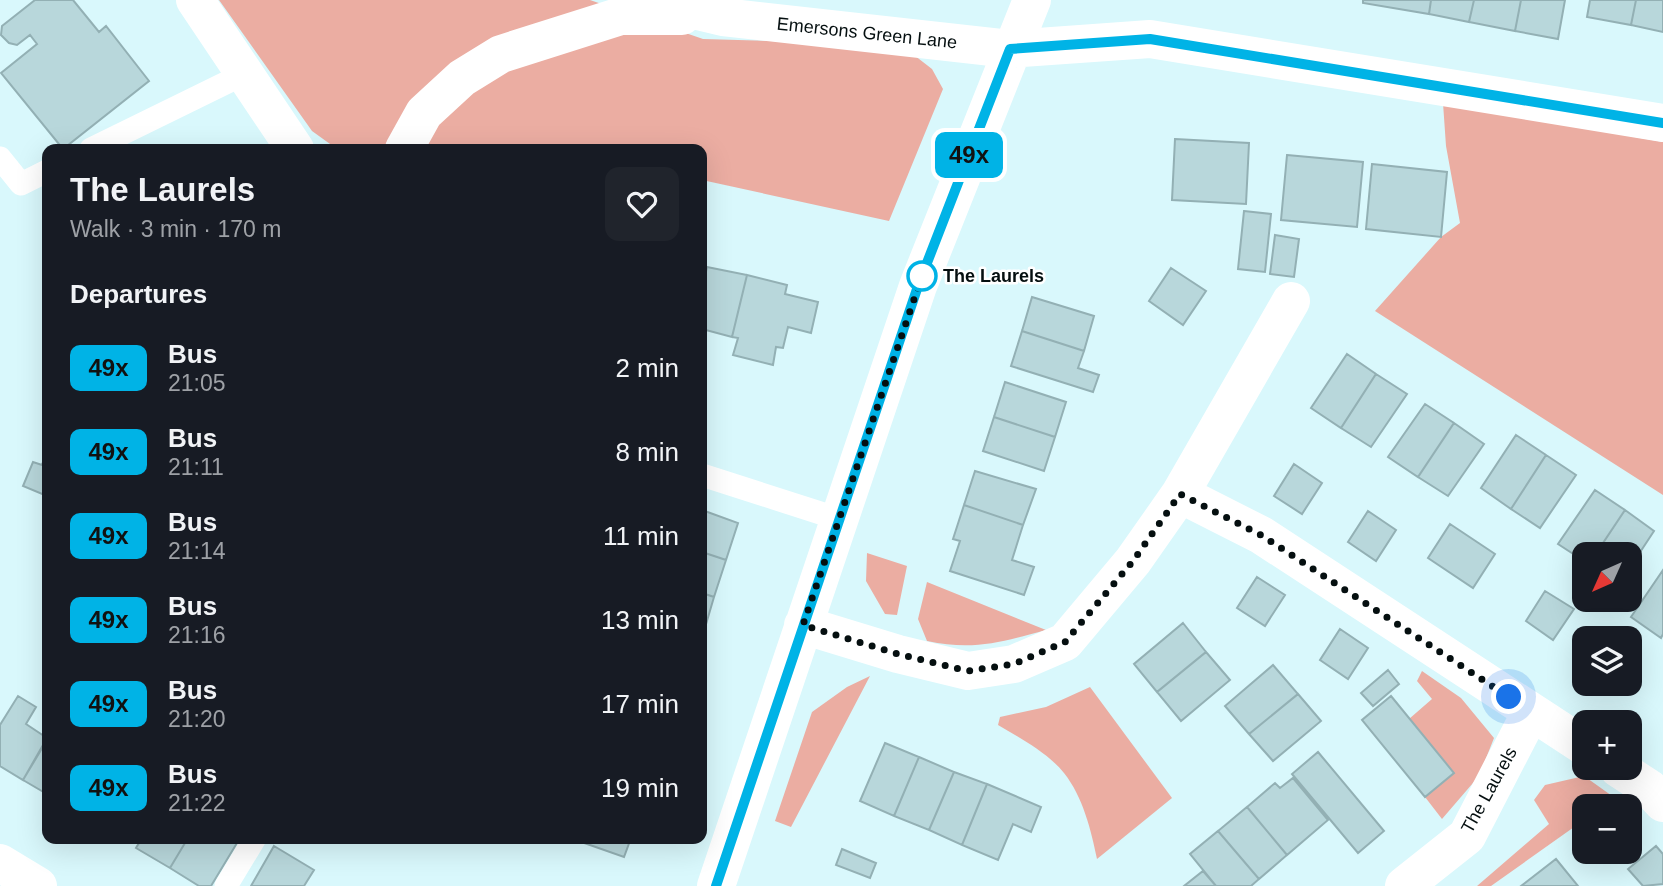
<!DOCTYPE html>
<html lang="en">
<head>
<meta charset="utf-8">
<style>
	body { margin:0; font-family:Helvetica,sans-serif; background:#20242c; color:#f1f3f6; height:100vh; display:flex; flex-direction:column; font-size:26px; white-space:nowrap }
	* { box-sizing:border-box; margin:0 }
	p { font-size:23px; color:#9ea1a6 }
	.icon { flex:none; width:38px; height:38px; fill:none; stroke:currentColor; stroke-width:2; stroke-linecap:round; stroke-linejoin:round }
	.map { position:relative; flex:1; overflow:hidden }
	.details { position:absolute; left:42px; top:144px; width:665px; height:700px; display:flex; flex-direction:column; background:#171b24; border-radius:14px; box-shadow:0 7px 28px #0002 }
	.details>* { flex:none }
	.badge { padding:0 14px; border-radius:10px; font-size:24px; line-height:46px }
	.needle { width:46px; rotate:225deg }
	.buttons { position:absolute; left:1572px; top:542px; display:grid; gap:14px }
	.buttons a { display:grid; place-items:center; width:70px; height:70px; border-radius:14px; background:#171b24; box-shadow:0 7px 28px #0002; font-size:35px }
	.you { position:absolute; width:35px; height:35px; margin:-18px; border:5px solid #fff; border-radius:50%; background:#1a73e8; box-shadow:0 0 0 10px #1a73e833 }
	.map>.badge { position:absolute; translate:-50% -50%; box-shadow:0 0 0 4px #fff }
	h2 { padding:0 28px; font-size:26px; line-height:63px }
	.round { display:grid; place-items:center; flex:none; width:74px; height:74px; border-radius:14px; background:#20242c }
	.headline { display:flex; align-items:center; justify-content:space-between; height:119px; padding:0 28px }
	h1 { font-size:33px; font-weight:700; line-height:52px }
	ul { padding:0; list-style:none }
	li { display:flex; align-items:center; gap:21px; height:84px; padding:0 28px }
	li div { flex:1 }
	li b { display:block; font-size:26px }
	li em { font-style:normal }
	li .badge { min-width:77px; font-weight:700; text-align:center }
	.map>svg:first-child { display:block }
	.green { fill:#ebada2 }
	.building { fill:#b8d7db; stroke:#93b0b4; stroke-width:2 }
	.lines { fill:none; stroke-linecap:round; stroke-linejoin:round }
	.lane { stroke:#fff; stroke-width:23 }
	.street { stroke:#fff; stroke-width:38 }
	.line-casing { stroke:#fff; stroke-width:16 }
	.line { stroke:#00b3e6; stroke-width:10 }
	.walk { stroke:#050f10; stroke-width:7; stroke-dasharray:0 12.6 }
	.stop-dot { fill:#fff; stroke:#00b3e6; stroke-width:3.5 }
	.labels { text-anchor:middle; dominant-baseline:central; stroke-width:5; stroke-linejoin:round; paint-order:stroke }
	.street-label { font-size:18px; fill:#050f10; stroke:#fff }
	.stop-label { font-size:18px; font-weight:bold; fill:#050f10; stroke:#fff; text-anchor:start }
</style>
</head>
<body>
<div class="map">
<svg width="1663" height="886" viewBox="0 0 1663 886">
	<rect width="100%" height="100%" fill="#d9f8fc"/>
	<path class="green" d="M219,0H590L703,39L901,45L932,69L943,89L889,221L702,180V149H337L312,131Z
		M1443,103L1663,142V495L1375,311L1441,237L1460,223L1446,146Z
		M867,553L907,566L897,615L885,614L866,581Z
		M927,582L1046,630C1001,642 974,651 927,641L918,619Z
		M1422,671L1461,698L1494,738L1479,776L1442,819L1425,797L1454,773L1409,719L1432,699L1417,681Z
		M870,676L791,827L775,821L812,712L847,687Z
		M1090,687L1172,798L1097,859C1091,830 1083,797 1064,773C1048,753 1020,738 998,725L1000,717L1046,707Z
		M1584,776L1615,798L1603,807H1584V820L1491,886H1477L1549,824L1534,800L1545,785Z"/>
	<path class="building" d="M35,0H73L99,32L106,26L149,81L63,149L1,73L37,44L30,35L17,45L9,43L1,35L2,26Z
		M1363,0H1431L1429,14L1363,3Z
		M1431,0H1474L1469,22L1429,14Z
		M1474,0H1521L1515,31L1469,22Z
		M1521,0H1565L1558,39L1515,31Z
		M1590,0H1636L1631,25L1587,17Z
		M1636,0H1663V32L1631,25Z
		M1175,139L1249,143L1246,204L1172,200Z
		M1287,155L1363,162L1357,227L1281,220Z
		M1372,164L1447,172L1441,237L1366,229Z
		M1244,211L1271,214L1265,272L1238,269Z
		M1275,235L1299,239L1294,277L1270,274Z
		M707,267L747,275L732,337L702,329V290Z
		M1171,268L1206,291L1183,325L1149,301Z
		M747,275L787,285L785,294L818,302L811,333L788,327L783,348L776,347L773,365L733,355L738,338L732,337Z
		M1032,297L1094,316L1084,351L1022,331Z
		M1022,331L1084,351L1078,368L1099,375L1093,392L1011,366Z
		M1347,354L1376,374L1341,428L1311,408Z
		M1376,374L1407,394L1371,447L1341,428Z
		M1005,382L1066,402L1055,437L994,417Z
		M1425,404L1454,423L1418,477L1388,457Z
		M994,417L1055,437L1044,471L983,451Z
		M1454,423L1484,444L1448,496L1418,477Z
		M1516,435L1546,455L1511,509L1481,488Z
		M47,450V496L23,486L33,462L42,465Z
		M1546,455L1576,475L1540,528L1511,509Z
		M1294,464L1322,483L1302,514L1274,496Z
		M975,471L1036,489L1023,525L964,505Z
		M1595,490L1625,510L1595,555H1584V561L1558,544Z
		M964,505L1023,525L1012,560L1034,567L1024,595L950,571L960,541L953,539Z
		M702,510L738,523L726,560L702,552Z
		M1625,510L1654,531L1629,569V555H1595Z
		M1368,511L1396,530L1376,561L1348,542Z
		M1450,524L1495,554L1473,588L1428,558Z
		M702,552L726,560L714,597L702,593Z
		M1663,570V634L1661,638L1631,617Z
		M1257,577L1285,595L1265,626L1237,608Z
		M1545,591L1574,609L1553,640L1526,621Z
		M702,593L714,597L702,638Z
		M1183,623L1206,652L1157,692L1134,664Z
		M1340,629L1368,648L1348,679L1320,660Z
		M1206,652L1230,680L1181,721L1157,692Z
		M1273,665L1298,694L1249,734L1225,706Z
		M1388,670L1399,684L1373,706L1361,693Z
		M1298,694L1321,721L1273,761L1249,734Z
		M18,696L36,707L26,724L47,738L23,780L0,766V725Z
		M1391,696L1454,773L1425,797L1362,720Z
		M47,740V794L23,780Z
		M885,743L919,757L894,816L860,801Z
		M1318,752L1384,831L1358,853L1292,774Z
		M919,757L954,772L929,830L894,816Z
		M954,772L987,784L962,845L929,830Z
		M1293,778L1328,820L1287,855L1247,807L1275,783L1280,788Z
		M987,784L1041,807L1031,832L1013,824L998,860L962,845Z
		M1247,807L1287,855L1259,879L1218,831Z
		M1218,831L1259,879L1251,886H1216L1190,854Z
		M142,838H188L170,868L136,848Z
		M188,838H240L211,886H199L170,868Z
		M570,838H631L624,857Z
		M274,846L314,870L304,886H251Z
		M1656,846L1663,854V884L1643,886L1628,869Z
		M842,849L876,863L870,878L836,865Z
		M1556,859L1578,886H1521Z
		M1203,871L1216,886H1184Z"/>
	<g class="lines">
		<path class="lane" d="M91,149L244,74
			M0,158L21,184L47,171
			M702,475L839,519
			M226,886L255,838"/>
		<path class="street" d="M195,0L295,149
			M652,0L723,17L1010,49L1150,39L1663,123
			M404,149L424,113L462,78L501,54L621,16H682
			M1180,494L1261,535L1584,746
			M803,625L898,654L968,671L1014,664L1065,642L1133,561L1180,494L1291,301
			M1618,768L1650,789L1663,803
			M0,863L38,886
			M716,886L918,286L1032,0
			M1404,886L1467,836L1531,712"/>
	</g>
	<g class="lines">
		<defs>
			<path id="line" d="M716,886L918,286L1010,49L1150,39L1663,123"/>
		</defs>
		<use href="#line" class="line-casing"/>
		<use href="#line" class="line"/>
		<path class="walk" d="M922,276L803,625L898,654L968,671L1014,664L1065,642L1133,561L1180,494L1261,535L1509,697"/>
	</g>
	<circle class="stop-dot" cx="922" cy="276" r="14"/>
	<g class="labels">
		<g class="street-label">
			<text transform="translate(867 33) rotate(6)">Emersons Green Lane</text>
			<text transform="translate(1489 790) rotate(-61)">The Laurels</text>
		</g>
		<g class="stop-label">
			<text x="943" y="276">The Laurels</text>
		</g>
	</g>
</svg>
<div class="buttons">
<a><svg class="needle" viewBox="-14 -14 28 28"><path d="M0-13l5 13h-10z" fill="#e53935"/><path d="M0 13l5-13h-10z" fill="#9ea1a6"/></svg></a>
<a><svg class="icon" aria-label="layers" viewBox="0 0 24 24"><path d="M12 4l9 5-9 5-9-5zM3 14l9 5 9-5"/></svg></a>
<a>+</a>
<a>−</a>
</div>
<div class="you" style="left:1509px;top:697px"></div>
<b class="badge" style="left:969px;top:155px;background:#00b3e6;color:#111">49x</b>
<section class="details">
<div class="headline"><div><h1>The Laurels</h1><p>Walk · 3 min · 170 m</p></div><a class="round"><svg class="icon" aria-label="heart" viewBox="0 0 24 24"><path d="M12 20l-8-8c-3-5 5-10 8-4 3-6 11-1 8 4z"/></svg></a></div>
<h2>Departures</h2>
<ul>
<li><span class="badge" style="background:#00b3e6;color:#111">49x</span><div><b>Bus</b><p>21:05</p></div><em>2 min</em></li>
<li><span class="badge" style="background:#00b3e6;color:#111">49x</span><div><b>Bus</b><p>21:11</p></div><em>8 min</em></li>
<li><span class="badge" style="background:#00b3e6;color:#111">49x</span><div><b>Bus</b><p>21:14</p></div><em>11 min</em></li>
<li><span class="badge" style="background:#00b3e6;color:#111">49x</span><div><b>Bus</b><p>21:16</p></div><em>13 min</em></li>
<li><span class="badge" style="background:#00b3e6;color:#111">49x</span><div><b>Bus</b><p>21:20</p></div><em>17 min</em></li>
<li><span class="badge" style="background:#00b3e6;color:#111">49x</span><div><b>Bus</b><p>21:22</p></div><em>19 min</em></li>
</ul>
</section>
</div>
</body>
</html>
